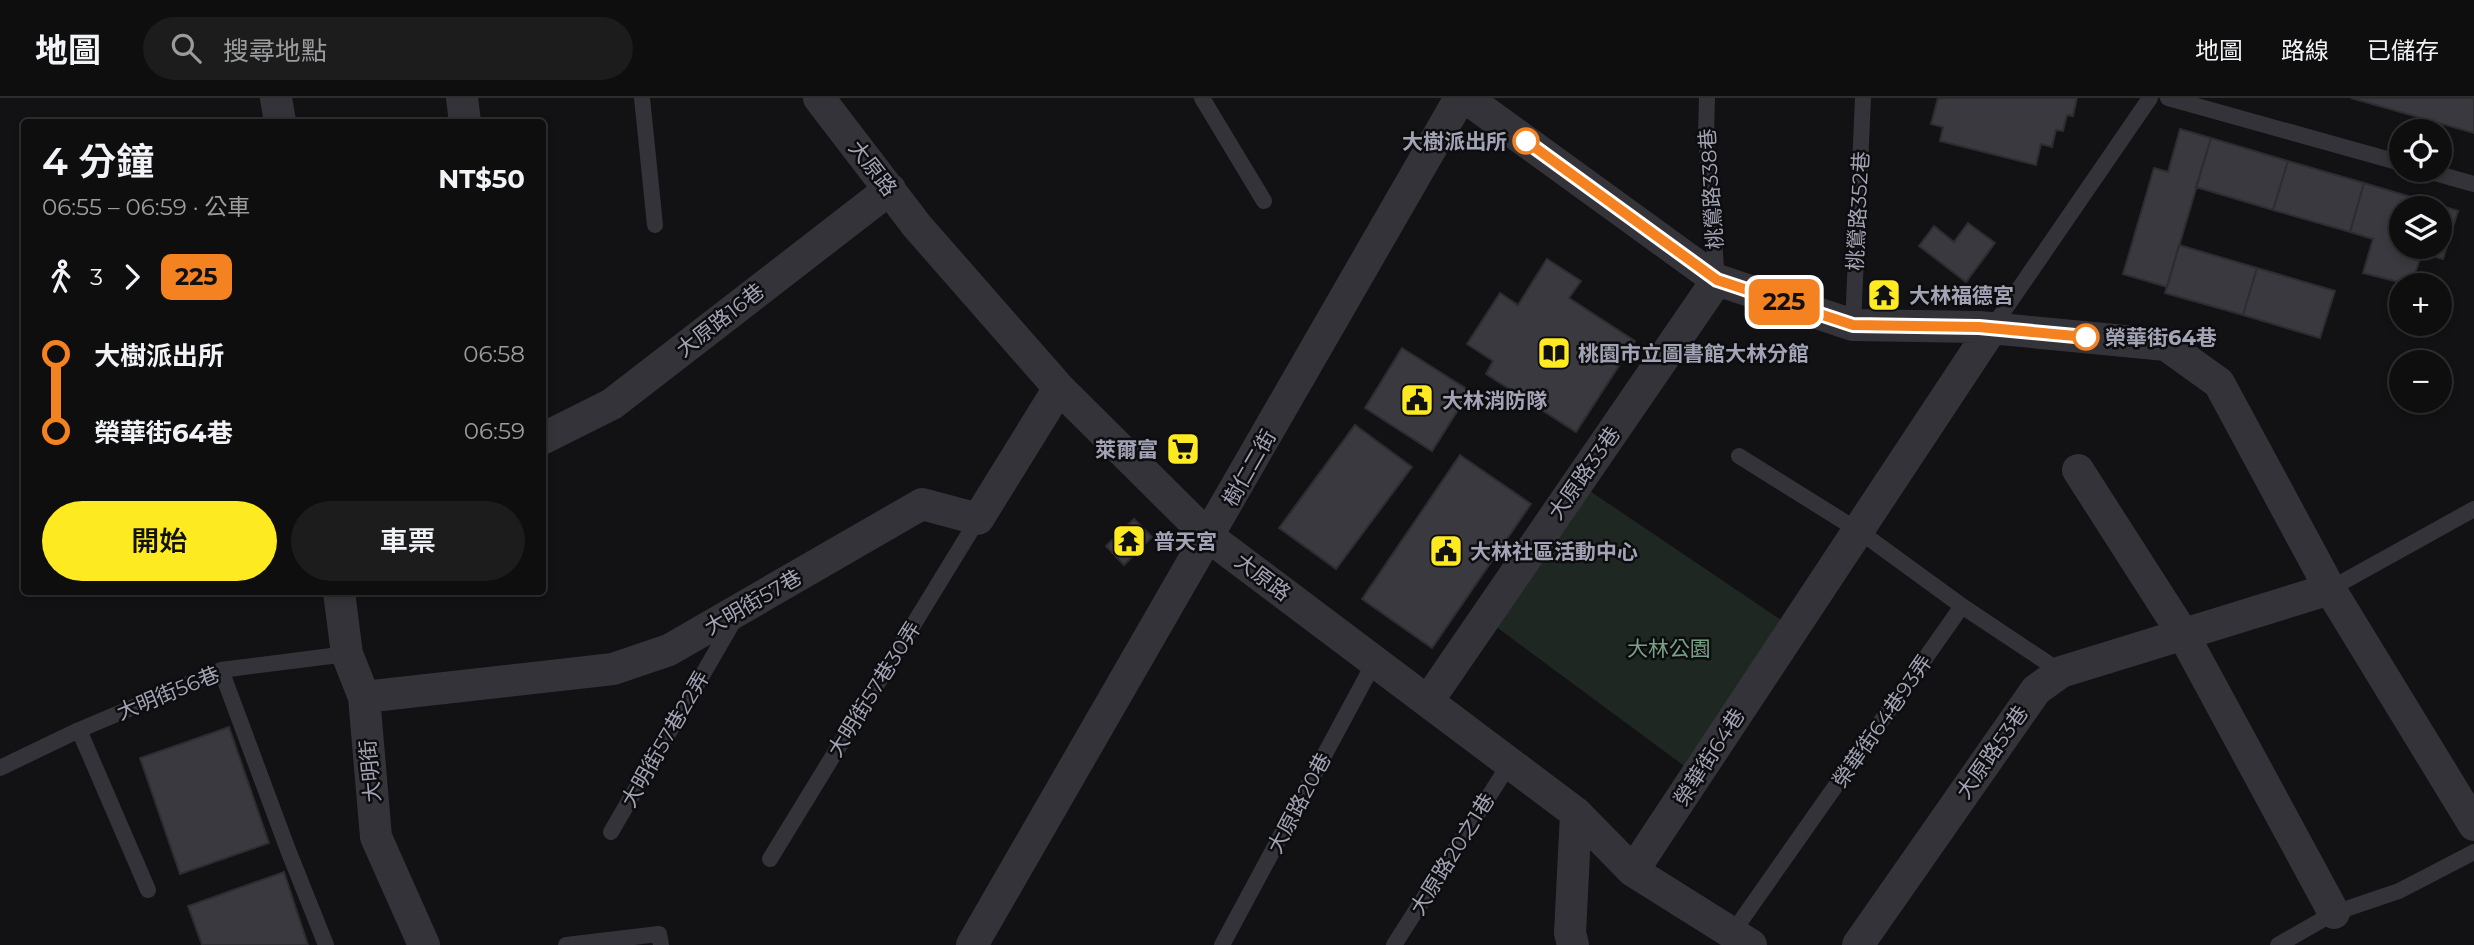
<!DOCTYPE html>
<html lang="zh-TW">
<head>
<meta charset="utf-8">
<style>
	body { margin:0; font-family:Montserrat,"Noto Sans TC",sans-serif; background:#1c1c1d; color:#f1f3f6; height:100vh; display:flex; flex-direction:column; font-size:26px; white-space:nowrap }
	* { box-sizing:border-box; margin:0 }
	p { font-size:23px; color:#9b9c9e }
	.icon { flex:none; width:38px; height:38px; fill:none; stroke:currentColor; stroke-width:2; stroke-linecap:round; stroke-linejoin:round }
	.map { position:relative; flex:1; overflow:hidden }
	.sheet { position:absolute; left:21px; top:21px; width:525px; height:476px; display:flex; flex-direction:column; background:#0e0e0f; border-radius:7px; box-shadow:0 4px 10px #0003,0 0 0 2px #2e2e2f }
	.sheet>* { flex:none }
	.badge { padding:0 14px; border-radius:10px; font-size:24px; line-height:46px }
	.buttons { position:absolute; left:2389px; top:21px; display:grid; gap:14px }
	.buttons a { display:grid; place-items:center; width:63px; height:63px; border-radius:50%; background:#0e0e0f; box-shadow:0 4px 10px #0003,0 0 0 2px #2e2e2f; font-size:35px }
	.map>.badge { position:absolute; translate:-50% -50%; box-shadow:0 0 0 4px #fff }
	.legs { display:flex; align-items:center; gap:10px; height:77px; padding:0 21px; font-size:23px }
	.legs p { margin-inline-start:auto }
	.head { display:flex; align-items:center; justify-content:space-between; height:119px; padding:0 21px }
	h1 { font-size:38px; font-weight:600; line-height:52px }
	.button { display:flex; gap:14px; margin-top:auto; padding:14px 21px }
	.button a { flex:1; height:80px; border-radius:42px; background:#feea20; color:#111; font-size:28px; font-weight:600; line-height:80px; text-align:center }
	.button a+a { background:#1c1c1d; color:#f1f3f6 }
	ul { padding:0 21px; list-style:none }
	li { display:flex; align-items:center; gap:24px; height:77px; font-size:26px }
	li i { display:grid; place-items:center; width:10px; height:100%; margin:0 9px; background:currentColor }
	li i::after { content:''; width:18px; height:18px; margin:-9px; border:5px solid; border-radius:50%; background:#0e0e0f }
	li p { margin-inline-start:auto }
	li:first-child i { background:linear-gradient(#0000 50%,currentColor 0) }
	li:last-child i { background:linear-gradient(currentColor 50%,#0000 0) }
	header { display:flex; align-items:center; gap:42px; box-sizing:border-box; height:98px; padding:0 35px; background:#0e0e0f; border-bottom:2px solid #2e2e2f }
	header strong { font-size:33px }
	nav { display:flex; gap:38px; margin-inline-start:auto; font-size:24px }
	.search { width:490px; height:63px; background:#1c1c1d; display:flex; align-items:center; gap:18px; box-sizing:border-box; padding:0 24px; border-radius:38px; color:#9b9c9e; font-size:26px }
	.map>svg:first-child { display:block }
	.green { fill:#1e2721 }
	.building { fill:#3a393f; stroke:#2d2c30; stroke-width:2; fill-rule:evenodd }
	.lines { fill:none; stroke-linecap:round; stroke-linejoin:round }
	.service { stroke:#333339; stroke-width:16 }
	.minor { stroke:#333339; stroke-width:32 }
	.line-1-casing { stroke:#fff; stroke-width:16 }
	.line-1 { stroke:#f58220; stroke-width:10 }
	.stop-1-dot { fill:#fff; stroke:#f58220; stroke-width:3.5 }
	.labels { text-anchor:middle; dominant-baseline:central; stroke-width:5; stroke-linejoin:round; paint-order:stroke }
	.stop-label { font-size:21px; font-weight:bold; fill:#a2a3b5; stroke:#0d0d0f; text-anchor:end }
	.street-label { font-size:21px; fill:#a2a3b5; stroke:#0d0d0f }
	.poi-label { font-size:21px; font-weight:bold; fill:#a2a3b5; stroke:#0d0d0f; text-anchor:start }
	.park-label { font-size:21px; fill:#78a285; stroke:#0d0d0f }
</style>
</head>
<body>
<header>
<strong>地圖</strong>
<div class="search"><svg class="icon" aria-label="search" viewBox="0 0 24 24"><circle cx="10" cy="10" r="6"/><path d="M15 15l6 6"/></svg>搜尋地點</div>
<nav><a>地圖</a><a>路線</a><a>已儲存</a></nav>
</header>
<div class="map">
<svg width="2474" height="847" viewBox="0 0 2474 847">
	<rect width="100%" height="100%" fill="#121214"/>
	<path class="green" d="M1578,385L1787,526L1691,673L1491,525Z"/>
	<path class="building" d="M1938,0H2077L2073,18L2067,17L2063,33L2056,32L2052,49L2041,46L2036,67L1940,43L1943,29L1931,26Z
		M2351,0H2474V35Z
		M2180,31L2211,40L2167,189L2123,176L2154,70L2168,74Z
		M2211,40L2288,63L2273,112L2196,89Z
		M2288,63L2364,85L2350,134L2273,112Z
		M2364,85L2458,113L2443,161L2422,155L2411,187L2363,175L2373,141L2350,134ZM2401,110H2440V149H2401Z
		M1968,125L1995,145L1966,184L1919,148L1934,128L1954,144Z
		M2179,147L2257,170L2243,217L2165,195Z
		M1547,161L1581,183L1569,200L1635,243L1576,334L1486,276L1493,263L1467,246L1500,195L1518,207Z
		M2257,170L2335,193L2320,240L2243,217Z
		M1402,250L1470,293L1432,353L1365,310Z
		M1355,327L1412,369L1336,471L1279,430Z
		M1460,357L1531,406L1432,550L1362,501Z
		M1134,421L1152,439L1124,467L1106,448Z
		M229,629L269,745L180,776L140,660Z
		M284,774L308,847H202L188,808Z"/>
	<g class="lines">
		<path class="service" d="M642,0L655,127
			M1202,0L1264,103
			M1707,0L1706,37L1717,182
			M2168,0L2401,65
			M2424,72L2474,86
			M1853,227L1863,0
			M1992,230L2150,0
			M1739,358L1859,433L1962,508
			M2330,491L2474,411
			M221,572L288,752L326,847
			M79,632L148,792
			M0,670L79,632L221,572L347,556
			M611,734L736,519
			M770,761L978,421
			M1733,834L1962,508L2061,574
			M566,847L659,836L661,847
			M1222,847L1375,563
			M1394,847L1510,665
			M2278,847L2334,815L2399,793L2474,754"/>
		<path class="minor" d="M276,0L280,24
			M462,0L465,24
			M819,0L917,128L1059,290L1209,439L1576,715L1633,773L1751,847
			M1466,0L1717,182L1853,227L1979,229L2166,247L2219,285L2330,491L2474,727
			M542,341L612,306L890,91
			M2078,372L2183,536L2334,815
			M339,494L347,556L364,599L376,739L424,847
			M364,599L613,571L669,552L922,406L978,421L1059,290
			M1428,603L1717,182
			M1633,773L1992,230
			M972,847L1460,0
			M1573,847L1570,835L1576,715
			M1858,847L2036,592L2061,574L2330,491"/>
	</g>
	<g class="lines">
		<defs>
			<path id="line-1" d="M1526,43L1717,182L1853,227L1979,229L2086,239"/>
		</defs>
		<use href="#line-1" class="line-1-casing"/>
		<use href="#line-1" class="line-1"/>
	</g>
	<defs>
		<symbol id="temple-square" viewBox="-11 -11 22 22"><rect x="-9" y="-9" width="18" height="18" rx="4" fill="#feea20" stroke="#0d0d0f"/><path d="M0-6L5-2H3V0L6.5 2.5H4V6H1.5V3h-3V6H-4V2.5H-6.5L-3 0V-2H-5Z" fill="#111"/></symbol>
		<symbol id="library-square" viewBox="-11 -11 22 22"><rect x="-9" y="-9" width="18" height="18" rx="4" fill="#feea20" stroke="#0d0d0f"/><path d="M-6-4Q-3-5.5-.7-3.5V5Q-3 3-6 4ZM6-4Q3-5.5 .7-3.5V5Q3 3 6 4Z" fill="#111"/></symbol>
		<symbol id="civic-square" viewBox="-11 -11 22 22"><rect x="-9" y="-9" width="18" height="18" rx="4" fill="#feea20" stroke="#0d0d0f"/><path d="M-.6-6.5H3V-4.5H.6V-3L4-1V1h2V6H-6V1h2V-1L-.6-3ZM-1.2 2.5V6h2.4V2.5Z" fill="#111"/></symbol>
		<symbol id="supermarket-square" viewBox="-11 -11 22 22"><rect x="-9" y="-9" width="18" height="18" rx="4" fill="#feea20" stroke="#0d0d0f"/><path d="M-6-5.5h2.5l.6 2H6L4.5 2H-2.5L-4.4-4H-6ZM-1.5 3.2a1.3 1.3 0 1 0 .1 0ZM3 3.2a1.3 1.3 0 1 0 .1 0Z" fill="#111"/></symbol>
	</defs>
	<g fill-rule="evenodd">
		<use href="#temple-square" x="1865" y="178" width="38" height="38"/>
		<use href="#library-square" x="1535" y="236" width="38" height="38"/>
		<use href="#civic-square" x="1398" y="283" width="38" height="38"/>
		<use href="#supermarket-square" x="1164" y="332" width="38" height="38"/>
		<use href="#temple-square" x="1110" y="424" width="38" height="38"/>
		<use href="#civic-square" x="1427" y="434" width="38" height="38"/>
	</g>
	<g class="stop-1-dot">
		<circle cx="1526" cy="43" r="12"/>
		<circle cx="2086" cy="239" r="12"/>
	</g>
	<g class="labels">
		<g class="stop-label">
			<text x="1507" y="43">大樹派出所</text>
			<text x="2105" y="239" text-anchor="start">榮華街64巷</text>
		</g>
		<g class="street-label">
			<text transform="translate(873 70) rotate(52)">大原路</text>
			<text transform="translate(1711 91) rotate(-94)">桃鶯路338巷</text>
			<text transform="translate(1858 113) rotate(-87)">桃鶯路352巷</text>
			<text transform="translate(720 222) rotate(-38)">大原路16巷</text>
			<text transform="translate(1249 370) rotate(-60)">樹仁二街</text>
			<text transform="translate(1584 375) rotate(-55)">大原路33巷</text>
			<text transform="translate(1263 479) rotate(37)">大原路</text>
			<text transform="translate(753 504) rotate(-30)">大明街57巷</text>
			<text transform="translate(874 591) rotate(-58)">大明街57巷30弄</text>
			<text transform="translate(168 595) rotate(-22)">大明街56巷</text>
			<text transform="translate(1882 623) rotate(-55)">榮華街64巷93弄</text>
			<text transform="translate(665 641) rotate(-60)">大明街57巷22弄</text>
			<text transform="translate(1992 654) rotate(-55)">大原路53巷</text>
			<text transform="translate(1709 659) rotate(-57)">榮華街64巷</text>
			<text transform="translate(370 673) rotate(-95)">大明街</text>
			<text transform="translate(1299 705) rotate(-62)">大原路20巷</text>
			<text transform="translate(1452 756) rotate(-58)">大原路20之1巷</text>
		</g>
		<g class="poi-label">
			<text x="1909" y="197">大林福德宮</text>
			<text x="1578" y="255">桃園市立圖書館大林分館</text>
			<text x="1442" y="302">大林消防隊</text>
			<text x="1158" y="351" text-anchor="end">萊爾富</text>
			<text x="1154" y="443">普天宮</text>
			<text x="1470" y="453">大林社區活動中心</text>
		</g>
		<g class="park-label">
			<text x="1669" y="550">大林公園</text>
		</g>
	</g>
</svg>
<div class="buttons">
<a><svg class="icon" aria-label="locate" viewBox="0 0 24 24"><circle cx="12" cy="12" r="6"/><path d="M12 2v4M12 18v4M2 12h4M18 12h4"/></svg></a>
<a><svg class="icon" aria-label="layers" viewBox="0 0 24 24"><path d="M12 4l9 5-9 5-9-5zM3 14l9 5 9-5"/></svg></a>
<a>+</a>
<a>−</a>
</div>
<b class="badge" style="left:1784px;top:204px;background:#f58220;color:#111">225</b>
<section class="sheet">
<div class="head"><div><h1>4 分鐘</h1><p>06:55 – 06:59 · 公車</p></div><b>NT$50</b></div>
<div class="legs"><svg class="icon" aria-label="walk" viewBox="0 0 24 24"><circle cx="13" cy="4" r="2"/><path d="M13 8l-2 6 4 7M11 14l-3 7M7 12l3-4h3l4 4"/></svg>3<svg class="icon" aria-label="forward" viewBox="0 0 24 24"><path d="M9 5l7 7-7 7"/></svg><b class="badge" style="background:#f58220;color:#111">225</b></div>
<ul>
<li><i style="color:#f58220"></i><b>大樹派出所</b><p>06:58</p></li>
<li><i style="color:#f58220"></i><b>榮華街64巷</b><p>06:59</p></li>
</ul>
<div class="button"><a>開始</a><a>車票</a></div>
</section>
</div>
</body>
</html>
